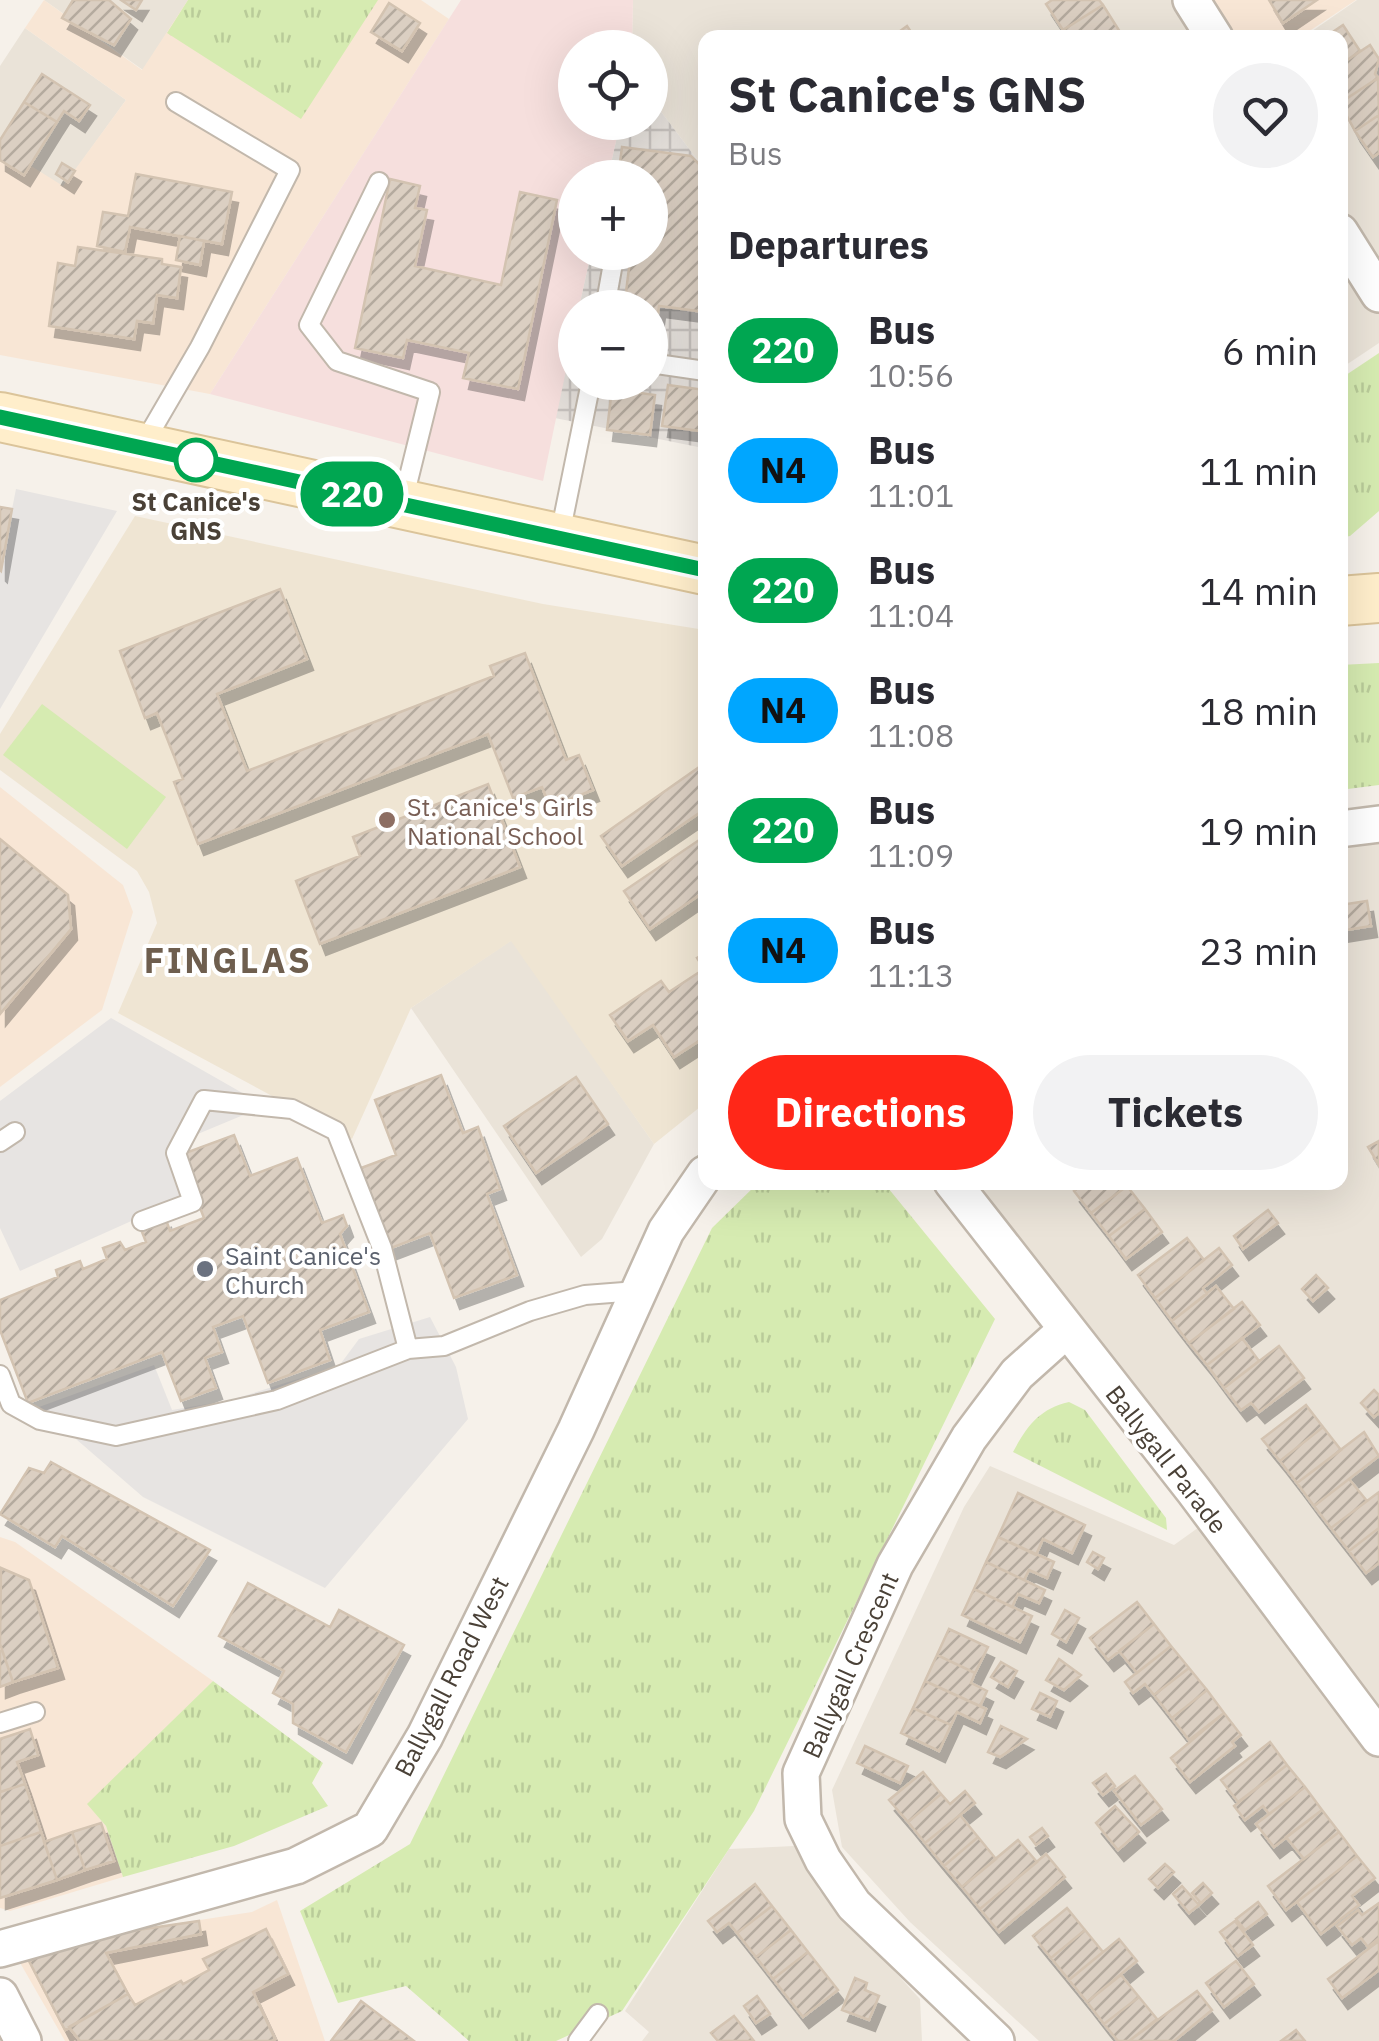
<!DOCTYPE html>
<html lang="en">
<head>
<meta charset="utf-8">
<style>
	body { margin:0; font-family:"IBM Plex Sans",sans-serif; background:#f2f2f3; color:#2b2b33; height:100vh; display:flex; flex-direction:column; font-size:38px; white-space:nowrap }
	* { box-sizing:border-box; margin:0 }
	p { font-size:32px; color:#7c7c81 }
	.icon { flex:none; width:55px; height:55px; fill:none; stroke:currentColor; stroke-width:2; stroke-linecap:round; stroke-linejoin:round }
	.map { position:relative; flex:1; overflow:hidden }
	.side { position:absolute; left:698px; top:30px; width:650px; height:1160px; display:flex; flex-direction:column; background:#fff; border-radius:20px; box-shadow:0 10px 40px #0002 }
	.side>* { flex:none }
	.badge { padding:0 20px; border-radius:32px; font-size:35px; line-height:65px }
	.fabs { position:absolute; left:558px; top:30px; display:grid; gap:20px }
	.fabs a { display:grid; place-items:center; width:110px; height:110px; border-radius:50%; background:#fff; box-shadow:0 10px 40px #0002; font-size:50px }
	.map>.badge { position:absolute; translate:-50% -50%; box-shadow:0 0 0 5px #fff }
	h2 { padding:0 30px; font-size:38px; line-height:90px }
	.round { display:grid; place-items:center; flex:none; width:105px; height:105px; border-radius:52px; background:#f2f2f3 }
	.head { display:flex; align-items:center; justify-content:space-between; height:170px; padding:0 30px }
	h1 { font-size:48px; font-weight:700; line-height:75px }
	.cta { display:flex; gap:20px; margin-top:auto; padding:20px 30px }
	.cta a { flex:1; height:115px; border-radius:60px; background:#ff2718; color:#fff; font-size:40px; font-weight:700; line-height:115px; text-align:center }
	.cta a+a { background:#f2f2f3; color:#2b2b33 }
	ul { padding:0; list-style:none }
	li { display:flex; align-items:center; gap:30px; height:120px; padding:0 30px }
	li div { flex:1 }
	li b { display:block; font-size:38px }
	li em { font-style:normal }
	li .badge { min-width:110px; font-weight:700; text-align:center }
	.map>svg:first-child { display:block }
	.residential { fill:#eae3d8 }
	.commercial { fill:#f8e6d5 }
	.industrial { fill:url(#industrial-grid) }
	.education { fill:#efe5d3 }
	.medical { fill:#f6dfdd }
	.grass { fill:url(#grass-tufts) }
	.garden { fill:#d6ebb1 }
	.parking { fill:#e7e4e2 }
	.building { fill:url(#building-hatch); stroke:#d3c3b1; stroke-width:2.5; filter:url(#shadow) }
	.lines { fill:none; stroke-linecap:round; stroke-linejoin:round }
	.lane-casing { stroke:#c2b8ac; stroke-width:22 }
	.street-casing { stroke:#c2b8ac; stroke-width:40 }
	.secondary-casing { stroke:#dbc49a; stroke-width:52 }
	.lane { stroke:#fff; stroke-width:18 }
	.street { stroke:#fff; stroke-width:35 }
	.secondary { stroke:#ffeecb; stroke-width:48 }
	.line-casing { stroke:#fff; stroke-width:22 }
	.line { stroke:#00a651; stroke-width:15 }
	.stop-dot { fill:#fff; stroke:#00a651; stroke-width:5 }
	.education-dot { fill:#8d6e63; stroke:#fff; stroke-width:4 }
	.worship-dot { fill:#6b7280; stroke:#fff; stroke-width:4 }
	.labels { text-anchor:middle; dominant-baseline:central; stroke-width:8; stroke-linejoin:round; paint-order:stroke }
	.stop-label { font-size:25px; font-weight:bold; fill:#4a4137; stroke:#fff }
	.education-label { font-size:25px; fill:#785e54; stroke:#fff; text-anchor:start }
	.worship-label { font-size:25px; fill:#5b616d; stroke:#fff; text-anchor:start }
	.street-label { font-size:25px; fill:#4a4137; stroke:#fff }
	.district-label { font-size:35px; font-weight:bold; letter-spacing:2.5px; fill:#6e5e4e; stroke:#fff }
</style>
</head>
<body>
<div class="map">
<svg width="1379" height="2041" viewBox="0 0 1379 2041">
	<defs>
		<pattern id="industrial-grid" width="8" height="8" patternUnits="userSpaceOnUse" patternTransform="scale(2.5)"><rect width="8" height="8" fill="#e5e0db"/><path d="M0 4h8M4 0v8" fill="none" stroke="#c6c1bd"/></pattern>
		<pattern id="grass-tufts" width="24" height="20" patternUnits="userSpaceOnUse" patternTransform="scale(2.5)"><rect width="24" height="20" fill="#d6ebb1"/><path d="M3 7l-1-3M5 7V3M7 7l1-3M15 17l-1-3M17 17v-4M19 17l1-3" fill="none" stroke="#b9cb99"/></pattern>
		<pattern id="building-hatch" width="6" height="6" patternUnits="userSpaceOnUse" patternTransform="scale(2.5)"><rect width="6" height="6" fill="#dbcfc2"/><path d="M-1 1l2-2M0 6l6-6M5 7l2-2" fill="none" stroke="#b4aa9e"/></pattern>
		<filter id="shadow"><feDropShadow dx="6" dy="11" stdDeviation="0" flood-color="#0004"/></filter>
	</defs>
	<rect width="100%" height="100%" fill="#f6f1ea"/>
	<path class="residential" d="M44,0H188L143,70Z
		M633,0H1190L1214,37L705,38V170L650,97V48H632Z
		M1357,0H1379V343L1340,369V38H1302Z
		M25,28L126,100L63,187L29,165L0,154V66Z
		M1379,824V2041H1039L910,1922L842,1847L832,1790L964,1507L990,1466L1174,1545L1209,1520L953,1183L1340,1182V829Z
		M512,940L654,1144L602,1239L581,1257L411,1008Z
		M816,1845L818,1889L920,1999L922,2041H642L649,2032L625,2011L729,1849Z"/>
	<path class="commercial" d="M44,0L142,70L188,0H421L449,19L210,394L0,355V154L28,164L63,186L126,100L25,28Z
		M1208,0H1356L1299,38L1231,37Z
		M0,787L123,885L133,912L102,1010L0,1087Z
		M0,1537L15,1542L213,1681L88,1804L106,1826L123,1877L10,1911L0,1908Z
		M277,1900L325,2041H65L15,1954L76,1939L252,1912Z"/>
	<path class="industrial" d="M650,97L705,170L703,448L555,418L575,327V382H650V308L579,307L591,253L650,252V178L608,177L620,123L650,122Z"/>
	<path class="education" d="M135,516L543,604L705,630V1103L654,1144L511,941L411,1008L352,1139L118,1013L157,923L149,892L137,871L0,770V734Z"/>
	<path class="medical" d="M461,0H633L632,47L575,48V122L620,123L608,177L575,178V252L591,253L579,307L575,308V327L543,481L210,394Z"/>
	<path class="grass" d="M188,0H378L301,119L167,33Z
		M1379,353V511L1350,536L1340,538V379Z
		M1379,663V785L1340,790V665Z
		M758,1183H884L995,1319L754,1811L622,2011L556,2041H469L406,1986L338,2003L300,1911L410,1844L712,1228Z
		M1069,1402L1085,1410L1166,1518L1167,1530L1013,1452C1027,1426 1039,1409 1069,1402Z
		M213,1681L323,1763L312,1783L328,1806L234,1846L123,1877L106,1826L87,1804Z"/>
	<path class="garden" d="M42,704L166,797L127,849L3,755Z"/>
	<path class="parking" d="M16,489L117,511L0,709V570Z
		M111,1018L265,1106L169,1146L187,1196L20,1271L0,1228V1101Z
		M430,1317L456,1367L468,1419L325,1588L143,1497L39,1407L154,1365L172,1410L231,1400L339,1366L359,1339Z"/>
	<path class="building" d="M73,0H109L131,19L114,45L62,18Z
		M121,0H142L136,10Z
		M1052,0H1099L1103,5L1063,30L1046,4Z
		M1269,0H1317L1283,23Z
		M389,3L420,23L402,51L371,32Z
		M1103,5L1120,32L1111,38H1068L1063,30Z
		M1343,25L1360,51L1340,65V38H1324Z
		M907,26L915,38H892V37Z
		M1370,45L1379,59L1375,74L1378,78L1340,103V65Z
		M42,74L90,105L79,121L64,111L57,122L24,102Z
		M1378,78L1379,115L1355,131L1340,103Z
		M24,102L57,122L24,175L0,160V140Z
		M1379,115V153L1373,157L1355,131Z
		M622,147L691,156L705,170V312L659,306L656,327L650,326V308H624L631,252H650V178H618Z
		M62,163L75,171L68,182L56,174Z
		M136,174L232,192L222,244L130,227L125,252L97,246L103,212L128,216Z
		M390,179L420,186L415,208L427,210L415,266L501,285L520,192L557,200L518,389L463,378L469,353L407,340L403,358L355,348Z
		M180,236L204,241L200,265L176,260Z
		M78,247L162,259V264L181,267L177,298L157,295L153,323L137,321L134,339L49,326L58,263L75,266Z
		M668,385L705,390L700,431L662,426Z
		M612,389L655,395L650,435L607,430Z
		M0,507L12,509L1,571L0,570Z
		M280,589L307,659L217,694L247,771L494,676L490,666L525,653L566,760L579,755L593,790L550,807L542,787L513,798L488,734L198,844L174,782L183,779L157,713L145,718L120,651Z
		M705,763V809L622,866L601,836Z
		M488,784L520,867L320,944L296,881L360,856L353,837Z
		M705,836V891L650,929L624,891Z
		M0,839L68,895L71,929L0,1014Z
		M1367,901L1371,926L1340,931V905Z
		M705,953V1037L674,1057L653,1025L628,1041L610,1015L661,981L669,992L704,969L697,958Z
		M441,1075L463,1133L478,1127L500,1189L487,1194L517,1275L454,1298L430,1233L391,1248L361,1168L396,1155L375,1100Z
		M576,1077L608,1124L536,1173L504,1126Z
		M234,1135L250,1176L297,1158L322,1223L343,1215L347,1226L340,1234L369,1312L320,1330L330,1360L268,1383L243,1316L213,1327L222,1352L205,1358L216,1388L181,1401L162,1352L28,1403L0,1330V1300L58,1277L56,1270L80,1261L83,1269L107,1259L103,1248L120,1242L125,1250L146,1242L140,1227L165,1217L170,1231L204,1218L180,1155Z
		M1379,1141V1165L1368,1147Z
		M1085,1182H1124L1127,1186L1091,1213L1074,1191Z
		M1127,1186L1145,1209L1109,1236L1091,1213Z
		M1145,1209L1162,1232L1126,1259L1109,1236Z
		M1268,1210L1278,1223L1243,1249L1234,1236Z
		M1187,1238L1204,1260L1155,1298L1138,1275Z
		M1219,1248L1232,1265L1203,1288L1207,1294L1172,1321L1155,1298Z
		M1316,1275L1328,1288L1313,1301L1302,1289Z
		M1216,1286L1234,1309L1189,1343L1172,1321Z
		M1242,1302L1260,1325L1207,1365L1189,1343Z
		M1242,1338L1259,1361L1224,1388L1207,1365Z
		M1279,1346L1304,1378L1259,1412L1251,1403L1241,1410L1224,1388Z
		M1374,1390L1379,1395V1413L1374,1417L1361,1403Z
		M1306,1405L1323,1427L1280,1461L1262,1439Z
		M1323,1427L1341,1450L1297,1483L1280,1461Z
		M1364,1432L1379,1456L1314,1506L1297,1483Z
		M51,1462L210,1550L173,1606L62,1536L55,1547L0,1514L29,1468L44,1473Z
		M1349,1479L1367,1501L1331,1528L1314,1506Z
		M1379,1492V1528L1349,1551L1331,1528Z
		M1018,1493L1085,1525L1072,1553L1043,1539L1036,1555L998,1537Z
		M1379,1528V1563L1366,1573L1349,1551Z
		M998,1537L1054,1562L1047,1578L1029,1570L1024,1580L986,1562Z
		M1093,1552L1104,1558L1098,1569L1087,1562Z
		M986,1562L1045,1590L1039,1603L1018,1594L1012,1607L974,1589Z
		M1,1568L29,1580L58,1668L13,1682L0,1644Z
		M248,1583L330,1627L339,1610L404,1645L346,1752L293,1723V1704L273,1693L284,1671L219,1636Z
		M974,1589L1032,1616L1020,1642L962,1615Z
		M1137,1602L1154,1624L1108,1660L1090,1638Z
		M1065,1610L1079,1618L1066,1642L1052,1634Z
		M1154,1624L1171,1646L1137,1673L1119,1651Z
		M949,1629L988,1647L975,1673L937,1655Z
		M1171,1646L1189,1668L1154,1695L1145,1684L1133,1693L1125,1682Z
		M2,1650L13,1682L0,1687V1651Z
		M937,1655L975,1673L971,1683L987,1691L980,1706L925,1681Z
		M1059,1659L1081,1675L1064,1690L1046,1680Z
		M1001,1662L1017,1671L1008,1687L991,1677Z
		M1189,1668L1207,1690L1172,1718L1154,1695Z
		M925,1681L986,1709L980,1723L957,1712L951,1725L913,1708Z
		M1207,1690L1224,1713L1189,1740L1172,1718Z
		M1040,1693L1057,1701L1050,1717L1032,1709Z
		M913,1708L951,1725L939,1751L901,1733Z
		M1224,1713L1241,1735L1232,1742L1235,1746L1190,1782L1171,1758Z
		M1001,1726L1027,1739L1000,1757L988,1752Z
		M30,1729L38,1755L17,1762L25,1784L0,1792V1739Z
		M1270,1742L1287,1765L1238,1802L1221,1780Z
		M865,1746L908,1766L900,1783L857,1763Z
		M1287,1765L1305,1787L1269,1814L1263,1806L1245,1820L1234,1806Z
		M923,1772L941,1794L908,1822L889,1800Z
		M1106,1774L1115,1786L1103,1795L1093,1783Z
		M1135,1776L1162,1809L1141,1825L1114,1791Z
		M25,1784L41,1832L0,1846V1792Z
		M1305,1787L1322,1810L1274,1847L1256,1824Z
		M965,1791L975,1803L925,1843L908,1822L941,1794L950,1804Z
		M1115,1806L1139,1832L1118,1850L1096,1823Z
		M1322,1810L1339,1832L1304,1859L1286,1837Z
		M960,1815L978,1837L944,1866L925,1843Z
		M101,1823L114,1861L85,1870L72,1832Z
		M1042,1828L1048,1836L1036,1845L1030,1837Z
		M41,1832L57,1880L0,1898V1846Z
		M72,1832L85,1870L57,1880L44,1842Z
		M1339,1832L1357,1856L1286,1910L1268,1886Z
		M978,1837L996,1859L962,1887L944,1866Z
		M1018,1840L1037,1862L980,1909L962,1887Z
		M1046,1854L1065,1877L999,1932L980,1909Z
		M1357,1856L1375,1878L1352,1896L1359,1905L1321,1934L1297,1902Z
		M1165,1864L1174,1872L1158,1888L1149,1879Z
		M1203,1883L1212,1893L1201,1903L1192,1893Z
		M755,1884L772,1906L737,1933L729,1923L717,1932L708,1921Z
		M1182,1886L1199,1905L1189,1913L1173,1894Z
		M1258,1902L1267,1914L1245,1930L1236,1919Z
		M1379,1903V1938L1368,1947L1361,1938L1352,1945L1337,1926L1358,1910L1362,1915Z
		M772,1906L791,1930L756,1957L737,1933Z
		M1067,1908L1085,1930L1051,1958L1033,1936Z
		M199,1921L201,1934L106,1953L128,1994L65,2030L29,1961L76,1939Z
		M1235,1921L1253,1945L1238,1956L1220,1932Z
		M266,1929L288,1974L253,1992L275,2039L271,2041H80L69,2027L128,1994L135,2005L181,1981L183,1984L209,1970L203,1959Z
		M791,1930L808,1952L773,1979L756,1957Z
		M1085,1930L1103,1952L1069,1980L1051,1958Z
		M1119,1939L1137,1961L1087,2002L1069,1980Z
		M1379,1941V1970L1342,1998L1328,1979Z
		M808,1952L838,1990L803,2017L773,1979Z
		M1236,1961L1254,1984L1224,2007L1206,1983Z
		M1121,1975L1139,1997L1104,2024L1087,2002Z
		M855,1978L867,1983L865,1990L879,1996L869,2020L842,2010Z
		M1197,1991L1212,2010L1174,2041H1129Z
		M757,1996L770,2014L756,2023L744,2006Z
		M1139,1997L1157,2019L1129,2041H1118L1104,2024Z
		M361,2001L414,2041H331Z
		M734,2016L754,2041H718L711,2033Z
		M1296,2030L1305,2041H1281Z"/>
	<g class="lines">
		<defs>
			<path id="lane" d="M379,182L309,325L337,361L430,392L402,505
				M605,308L615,252
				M650,363L705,371
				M144,443L200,347L290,170L176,102
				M559,539L591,382
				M0,1142L15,1132
				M142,1221L193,1202L176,1153L204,1100L292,1109L336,1131L382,1248L408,1349
				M0,1375L11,1404L40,1420L116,1436L277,1400L408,1349L444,1346L530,1311L585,1295L637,1291
				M0,1723L35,1712
				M578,2041L598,2014"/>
			<path id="street" d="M1191,0L1215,38
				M1340,232L1379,294
				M1340,829L1379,824
				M952,1182L1194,1491L1379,1738
				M0,1949L296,1866L370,1829L425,1736L576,1430L666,1231L705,1174
				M0,1996L23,2041
				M996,2041L854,1905L823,1860L803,1819L801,1773L895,1565L969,1438L1017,1374L1066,1330"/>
			<path id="secondary" d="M0,417L705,570
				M1340,601L1379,598"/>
		</defs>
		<use href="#lane" class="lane-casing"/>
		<use href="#street" class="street-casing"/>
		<use href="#secondary" class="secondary-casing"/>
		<use href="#lane" class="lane"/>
		<use href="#street" class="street"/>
		<use href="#secondary" class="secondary"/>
	</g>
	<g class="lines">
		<defs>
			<path id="line" d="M0,417L705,570"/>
		</defs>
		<use href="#line" class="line-casing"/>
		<use href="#line" class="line"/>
	</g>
	<circle class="stop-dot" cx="196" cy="460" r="20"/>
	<circle class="education-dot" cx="387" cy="820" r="10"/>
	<circle class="worship-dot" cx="205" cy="1269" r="10"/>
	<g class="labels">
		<g class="stop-label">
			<text x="196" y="501">St Canice's<tspan x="196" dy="29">GNS</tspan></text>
		</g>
		<g class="education-label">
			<text x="407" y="806">St. Canice's Girls<tspan x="407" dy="29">National School</tspan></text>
		</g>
		<g class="worship-label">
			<text x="225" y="1255">Saint Canice's<tspan x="225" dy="29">Church</tspan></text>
		</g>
		<g class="street-label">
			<text transform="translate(1167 1459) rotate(52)">Ballygall Parade</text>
			<text transform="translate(850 1665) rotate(-66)">Ballygall Crescent</text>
			<text transform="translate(451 1676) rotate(-63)">Ballygall Road West</text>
		</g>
		<g class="district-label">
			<text x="228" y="960">FINGLAS</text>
		</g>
	</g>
</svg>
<div class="fabs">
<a><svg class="icon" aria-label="locate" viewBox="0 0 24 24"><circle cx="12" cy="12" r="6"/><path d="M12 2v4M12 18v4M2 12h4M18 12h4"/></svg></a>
<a>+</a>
<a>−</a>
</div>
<b class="badge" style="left:352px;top:494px;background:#00a651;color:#fff">220</b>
<section class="side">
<div class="head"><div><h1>St Canice's GNS</h1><p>Bus</p></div><a class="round"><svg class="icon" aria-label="heart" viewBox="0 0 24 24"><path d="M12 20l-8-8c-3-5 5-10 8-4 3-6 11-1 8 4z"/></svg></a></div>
<h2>Departures</h2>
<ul>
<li><span class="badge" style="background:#00a651;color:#fff">220</span><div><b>Bus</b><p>10:56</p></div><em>6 min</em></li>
<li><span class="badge" style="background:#00a6ff;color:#111">N4</span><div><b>Bus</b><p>11:01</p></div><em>11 min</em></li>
<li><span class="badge" style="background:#00a651;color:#fff">220</span><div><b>Bus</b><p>11:04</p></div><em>14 min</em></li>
<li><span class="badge" style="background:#00a6ff;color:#111">N4</span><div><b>Bus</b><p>11:08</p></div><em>18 min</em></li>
<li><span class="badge" style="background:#00a651;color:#fff">220</span><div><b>Bus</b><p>11:09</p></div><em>19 min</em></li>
<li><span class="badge" style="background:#00a6ff;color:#111">N4</span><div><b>Bus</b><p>11:13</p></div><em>23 min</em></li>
</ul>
<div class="cta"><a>Directions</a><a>Tickets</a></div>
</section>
</div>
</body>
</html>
